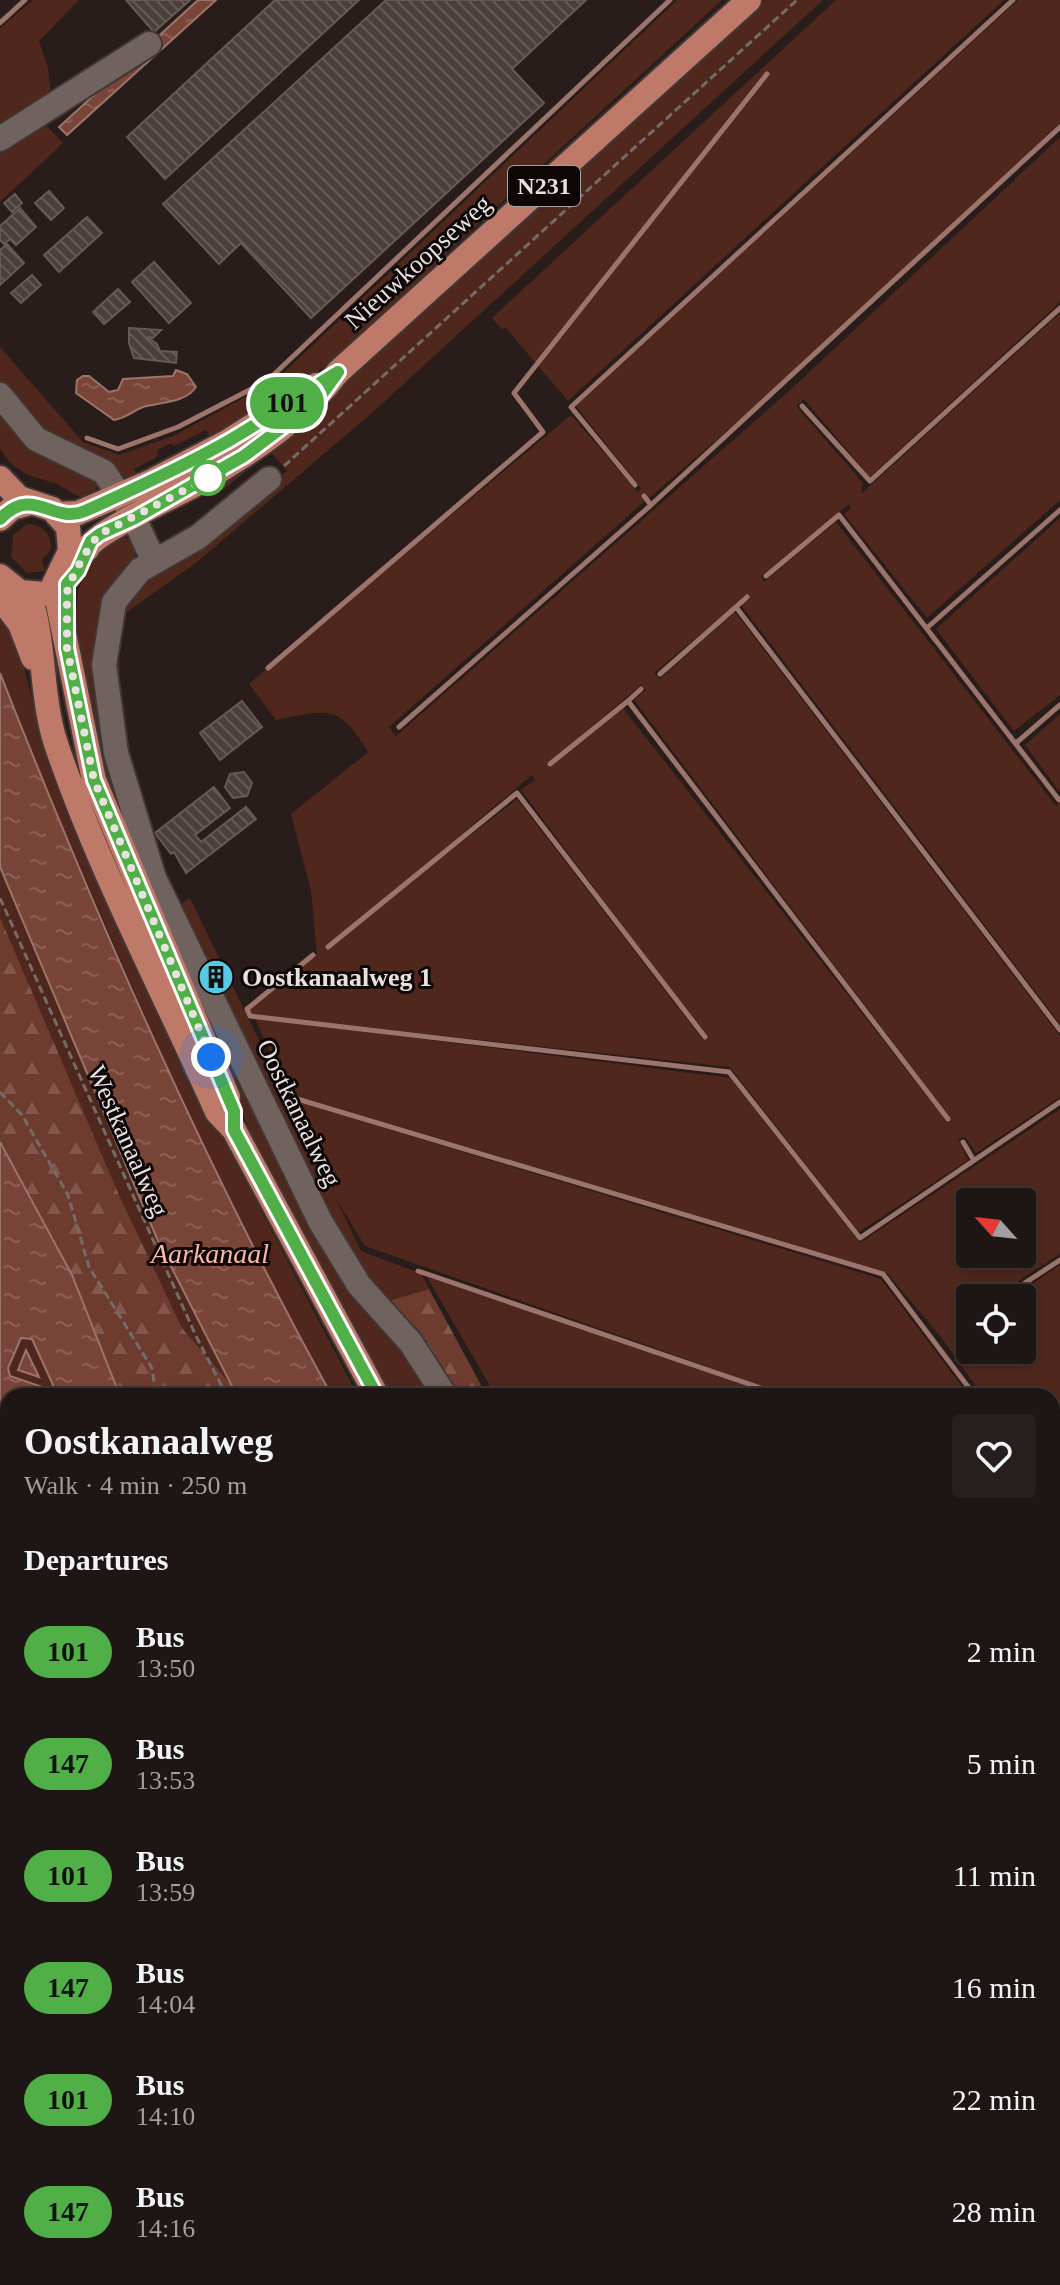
<!DOCTYPE html>
<html lang="en">
<head>
<meta charset="utf-8">
<style>
	body { margin:0; font-family:Georgia,serif; background:#261f1d; color:#f1f3f6; height:100vh; display:flex; flex-direction:column; font-size:30px; white-space:nowrap }
	* { box-sizing:border-box; margin:0 }
	p { font-size:26px; color:#a19fa0 }
	.icon { flex:none; width:44px; height:44px; fill:none; stroke:currentColor; stroke-width:2; stroke-linecap:round; stroke-linejoin:round }
	.map { position:relative; flex:1; overflow:hidden }
	.sheet { position:absolute; left:0px; top:1388px; width:1060px; height:898px; display:flex; flex-direction:column; background:#1e1614; border-radius:24px 24px 0 0; box-shadow:0 4px 12px #0003,0 0 0 2px #3c3534 }
	.sheet>* { flex:none }
	.badge { padding:0 16px; border-radius:26px; font-size:28px; line-height:52px }
	.needle { width:52px; rotate:297deg }
	.controls { position:absolute; left:956px; top:1188px; display:grid; gap:16px }
	.controls a { display:grid; place-items:center; width:80px; height:80px; border-radius:8px; background:#1e1614; box-shadow:0 4px 12px #0003,0 0 0 2px #3c3534; font-size:40px }
	.you { position:absolute; width:40px; height:40px; margin:-20px; border:6px solid #fff; border-radius:50%; background:#1a73e8; box-shadow:0 0 0 12px #1a73e833 }
	.map>.badge { position:absolute; translate:-50% -50%; box-shadow:0 0 0 4px #fff }
	h2 { padding:0 24px; font-size:30px; line-height:72px }
	.round { display:grid; place-items:center; flex:none; width:84px; height:84px; border-radius:8px; background:#261f1d }
	.head { display:flex; align-items:center; justify-content:space-between; height:136px; padding:0 24px }
	h1 { font-size:38px; font-weight:600; line-height:60px }
	ul { padding:0; list-style:none }
	li { display:flex; align-items:center; gap:24px; height:112px; padding:0 24px }
	li div { flex:1 }
	li b { display:block; font-size:30px }
	li em { font-style:normal }
	li .badge { min-width:88px; font-weight:700; text-align:center }
	.map>svg:first-child { display:block }
	.grass { fill:#4f271d; fill-rule:evenodd }
	.forest { fill:url(#forest-firs) }
	.water { fill:url(#water-ripples); stroke:#9b746b; stroke-width:2; fill-rule:evenodd }
	.lines { fill:none; stroke-linecap:round; stroke-linejoin:round }
	.stream { stroke:#9b746b; stroke-width:5 }
	.building { fill:url(#building-back-hatch); stroke:#675956; stroke-width:2 }
	.minor-casing { stroke:#413735; stroke-width:28 }
	.major-casing { stroke:#413735; stroke-width:28 }
	.path { stroke:#756b69; stroke-width:3; stroke-dasharray:8 4; stroke-linecap:butt }
	.minor { stroke:#70625f; stroke-width:24 }
	.major { stroke:#be7969; stroke-width:24 }
	.line-casing { stroke:#fff; stroke-width:18 }
	.line { stroke:#50af46; stroke-width:12 }
	.walk { stroke:#e9e1df; stroke-width:8; stroke-dasharray:0 14.4 }
	.stop-dot { fill:#fff; stroke:#50af46; stroke-width:4 }
	.labels { text-anchor:middle; dominant-baseline:central; stroke-width:6; stroke-linejoin:round; paint-order:stroke }
	.shield { fill:#0d0807; stroke:#a7a09e; stroke-width:2 }
	.shield-label { font-size:24px; font-weight:bold; fill:#e9e1df }
	.street-label { font-size:26px; fill:#e9e1df; stroke:#0d0807 }
	.poi-label { font-size:26px; font-weight:bold; fill:#e9e1df; stroke:#0d0807; text-anchor:start }
	.water-label { font-size:28px; font-style:italic; fill:#fbb7a6; stroke:#0d0807 }
</style>
</head>
<body>
<div class="map">
<svg width="1060" height="2285" viewBox="0 0 1060 2285">
	<defs>
		<pattern id="forest-firs" width="22" height="20" patternUnits="userSpaceOnUse" patternTransform="scale(2)"><rect width="22" height="20" fill="#6e3b2f"/><path d="M5 1l3.5 6h-7zM16 11l3.5 6h-7z" fill="#83574d"/></pattern>
		<pattern id="water-ripples" width="26" height="14" patternUnits="userSpaceOnUse" patternTransform="scale(2)"><rect width="26" height="14" fill="#794539"/><path d="M2 4q2-2 4 0t4 0M15 11q2-2 4 0t4 0" fill="none" stroke="#8c6055"/></pattern>
		<pattern id="building-back-hatch" width="6" height="6" patternUnits="userSpaceOnUse" patternTransform="scale(2)"><rect width="6" height="6" fill="#4b3f3b"/><path d="M-1 5l2 2M0 0l6 6M5-1l2 2" fill="none" stroke="#655a57"/></pattern>
	</defs>
	<rect width="100%" height="100%" fill="#281d1a"/>
	<path class="grass" d="M33,0H79L39,41L48,68L51,94L0,127V28Z
		M677,0H722L446,254L367,333L264,413L210,436L206,430L174,446L171,443L158,450L157,457L134,469L137,476L131,480L46,435L0,382V347L83,442L119,455L173,436L275,381Z
		M765,0H823L373,412L196,563L127,612L117,637L120,671H117L112,637L114,623L138,587L193,551L287,471L270,451L223,490L220,484L317,408Z
		M836,0H1004L568,401L505,327L502,330L492,318Z
		M1018,0H1060V123L780,385L648,499L643,494L645,501L389,727L396,736L788,392L1060,137V302L870,477L804,399L796,406L863,483L861,494L1060,313V500L927,618L844,514L851,508L849,504L761,576L764,582L836,522L1056,806L1060,803V1024L741,605L747,595L654,673L660,679L735,612L1060,1036V1097L976,1153L965,1137L958,1139L968,1160L859,1232L730,1067L251,1015L249,1009L317,954L311,891L291,814L368,752C338,703 328,710 276,720L249,684L571,415L638,492L641,488L576,406ZM641,685L646,690L634,700L951,1119L948,1123L622,707L549,767L547,764ZM532,775L535,780L521,790L707,1039L703,1040L517,799L325,949Z
		M45,124L63,143L0,202V153Z
		M0,408L96,476L98,484L94,493L83,497L76,495L57,484L28,475L11,464L0,449Z
		M1060,518V695L1014,731L936,629Z
		M28,524C43,525 52,535 51,550L42,559L45,571L27,573L11,557L13,535Z
		M117,536L129,539L136,554L107,598L127,832L108,781L89,709L75,624L78,590L98,549Z
		M0,614L22,661L45,747L109,908L157,1012L358,1396H332L272,1287L188,1115L40,775L0,673Z
		M1060,714V792L1025,745Z
		M0,867L158,1241L237,1396L182,1328L120,1197L0,917Z
		M190,898L268,1059L272,1058L255,1018L730,1078L860,1243L1060,1109V1254L992,1298H970V1350H1022V1298H1011L1060,1265V1482L1055,1485L1052,1482V1396H983L941,1337L886,1272L291,1094L279,1077L324,1175L299,1102L881,1279L969,1396H791L365,1246L335,1197L361,1251L422,1274L429,1289L385,1302L359,1274L176,908ZM970,1202H1022V1254H970Z
		M184,954L404,1349L434,1396H384L274,1188L212,1040Z
		M427,1277L776,1396H496Z
		M21,1338L32,1339L53,1385L51,1390L11,1376L8,1369Z
		M1060,1488L1057,1588L1060,1804L1052,1802V1494Z
		M1052,1810L1060,1812V1917L1052,1914Z
		M1052,1922L1060,1924V2137L1052,2135Z
		M1052,2143L1060,2145V2285L1051,2278Z
		M736,2278H799L803,2285H740Z
		M930,2278H988L992,2285H934Z"/>
	<path class="forest" d="M0,917L120,1197L182,1328L231,1385L235,1396H120L72,1275L0,1142Z
		M429,1289L481,1385L465,1396H454L385,1302Z"/>
	<path class="water" d="M198,0H216L67,135L59,127Z
		M176,370L187,374L196,387C186,403 159,402 143,407C133,411 126,418 114,420L76,393L77,380L83,376H89L109,392L118,390L123,379L173,376Z
		M0,673C97,920 204,1164 332,1396H237L158,1241L0,867Z
		M0,1142L72,1275L120,1396H8V2278H736L740,2285H0ZM21,1338L32,1339L53,1385L51,1390L10,1376L8,1368Z
		M26,1350L39,1377L18,1370Z
		M799,2278H880L884,2285H803Z"/>
	<g class="lines">
		<path class="stream" d="M0,23L25,0
			M802,406L870,481L1060,308
			M87,438L118,449L178,427L267,381L670,0
			M635,485L571,407L1013,0
			M644,496L651,505
			M766,576L839,515L1059,800
			M736,607L747,597
			M928,627L1060,510
			M268,668L543,432L514,393L767,74
			M660,674L736,607L1060,1030
			M628,701L641,689
			M399,727L651,505L1060,127
			M1016,743L1060,705
			M550,764L628,701L948,1119
			M328,947L517,793L705,1037
			M313,955L247,1009L250,1016L729,1072L860,1238L1060,1102
			M294,1098L883,1274L975,1396
			M963,1142L973,1159
			M418,1271L784,1396
			M1002,1298L1060,1260
			M1052,1489L1060,1484
			M1052,1805L1060,1808
			M1052,1918L1060,1920
			M1052,2138L1060,2141
			M1044,2278L1048,2285"/>
	</g>
	<path class="building" d="M126,0H190L154,32Z
		M275,0H359L165,179L127,137Z
		M386,0H586L512,69L544,103L311,318L241,243L219,264L163,204Z
		M49,191L64,208L51,220L35,203Z
		M15,194L22,203L12,212L4,203Z
		M20,208L36,227L16,245L10,239L4,244L0,240V226Z
		M87,217L102,233L59,272L44,255Z
		M7,244L24,263L0,285V250Z
		M154,262L191,303L169,323L132,282Z
		M32,275L41,285L21,303L11,293Z
		M118,289L130,302L104,324L93,312Z
		M129,328L161,330L153,338L147,337L157,344L160,351L177,352L176,363L134,358L129,343Z
		M242,701L262,727L220,760L200,733Z
		M244,772L252,783L247,796L233,798L225,787L230,774Z
		M214,787L230,808L195,835L201,842L246,807L256,819L186,873L174,852L171,854L155,833Z"/>
	<g class="lines">
		<defs>
			<path id="minor" d="M0,139L149,44
				M0,395L36,439L104,472L131,512L153,559
				M269,479L198,537L140,570L114,602L104,665L116,753L154,878L320,1221L359,1285L411,1343L445,1396
				M1000,2278L1004,2285"/>
			<path id="major" d="M0,478L19,498L52,509L68,527L70,551L54,584L94,780L228,1097
				M59,514L78,513L152,481L225,443L316,385
				M0,519L12,508L31,503
				M87,549C96,530 185,492 209,477C258,448 304,417 338,372L749,0
				M0,576L20,592L44,594
				M29,594C46,643 40,695 56,744C99,871 163,990 217,1112L234,1130L377,1396
				M0,597L20,624L33,658
				M924,2278L929,2285"/>
		</defs>
		<use href="#minor" class="minor-casing"/>
		<use href="#major" class="major-casing"/>
		<path class="path" d="M284,466L797,0
			M0,898L196,1336L227,1396
			M0,1092L22,1115L68,1195L89,1267L152,1368L156,1396
			M760,2278L764,2285
			M783,2278L787,2285"/>
		<use href="#minor" class="minor"/>
		<use href="#major" class="major"/>
	</g>
	<g class="lines">
		<defs>
			<path id="line" d="M0,519C34,484 52,525 85,511C132,490 178,469 223,444C262,422 299,395 338,372L317,401L244,456L135,518L100,534L91,541L78,571L67,584V648L94,780L234,1111V1130L377,1396"/>
		</defs>
		<use href="#line" class="line-casing"/>
		<use href="#line" class="line"/>
		<path class="walk" d="M208,478L100,534C91,541 68,582 67,593V648L94,780L211,1057"/>
	</g>
	<defs>
		<symbol id="building-disc" viewBox="-11 -11 22 22"><circle r="9.5" fill="#57c9e2" stroke="#0d0807"/><path d="M-4-6H4V6H1V3H-1V6H-4ZM-2.5-4.3h1.7v1.8h-1.7ZM.8-4.3h1.7v1.8H.8ZM-2.5-1h1.7V.8h-1.7ZM.8-1h1.7V.8H.8Z" fill="#111"/></symbol>
	</defs>
	<g fill-rule="evenodd">
		<use href="#building-disc" x="196" y="957" width="40" height="40"/>
	</g>
	<circle class="stop-dot" cx="208" cy="478" r="16"/>
	<g class="labels">
		<rect class="shield" x="508" y="166" width="72" height="40" rx="6"/>
		<g class="shield-label">
			<text x="544" y="186">N231</text>
		</g>
		<g class="street-label">
			<text transform="translate(418 262) rotate(-42)">Nieuwkoopseweg</text>
			<text transform="translate(299 1113) rotate(64)">Oostkanaalweg</text>
			<text transform="translate(128 1141) rotate(66)">Westkanaalweg</text>
		</g>
		<g class="poi-label">
			<text x="242" y="977">Oostkanaalweg 1</text>
		</g>
		<g class="water-label">
			<text x="210" y="1253">Aarkanaal</text>
		</g>
	</g>
</svg>
<div class="controls">
<a><svg class="needle" viewBox="-14 -14 28 28"><path d="M0-13l5 13h-10z" fill="#e53935"/><path d="M0 13l5-13h-10z" fill="#a19fa0"/></svg></a>
<a><svg class="icon" aria-label="locate" viewBox="0 0 24 24"><circle cx="12" cy="12" r="6"/><path d="M12 2v4M12 18v4M2 12h4M18 12h4"/></svg></a>
</div>
<div class="you" style="left:211px;top:1057px"></div>
<b class="badge" style="left:287px;top:403px;background:#50af46;color:#111">101</b>
<section class="sheet">
<div class="head"><div><h1>Oostkanaalweg</h1><p>Walk · 4 min · 250 m</p></div><a class="round"><svg class="icon" aria-label="heart" viewBox="0 0 24 24"><path d="M12 20l-8-8c-3-5 5-10 8-4 3-6 11-1 8 4z"/></svg></a></div>
<h2>Departures</h2>
<ul>
<li><span class="badge" style="background:#50af46;color:#111">101</span><div><b>Bus</b><p>13:50</p></div><em>2 min</em></li>
<li><span class="badge" style="background:#50af46;color:#111">147</span><div><b>Bus</b><p>13:53</p></div><em>5 min</em></li>
<li><span class="badge" style="background:#50af46;color:#111">101</span><div><b>Bus</b><p>13:59</p></div><em>11 min</em></li>
<li><span class="badge" style="background:#50af46;color:#111">147</span><div><b>Bus</b><p>14:04</p></div><em>16 min</em></li>
<li><span class="badge" style="background:#50af46;color:#111">101</span><div><b>Bus</b><p>14:10</p></div><em>22 min</em></li>
<li><span class="badge" style="background:#50af46;color:#111">147</span><div><b>Bus</b><p>14:16</p></div><em>28 min</em></li>
</ul>
</section>
</div>
</body>
</html>
